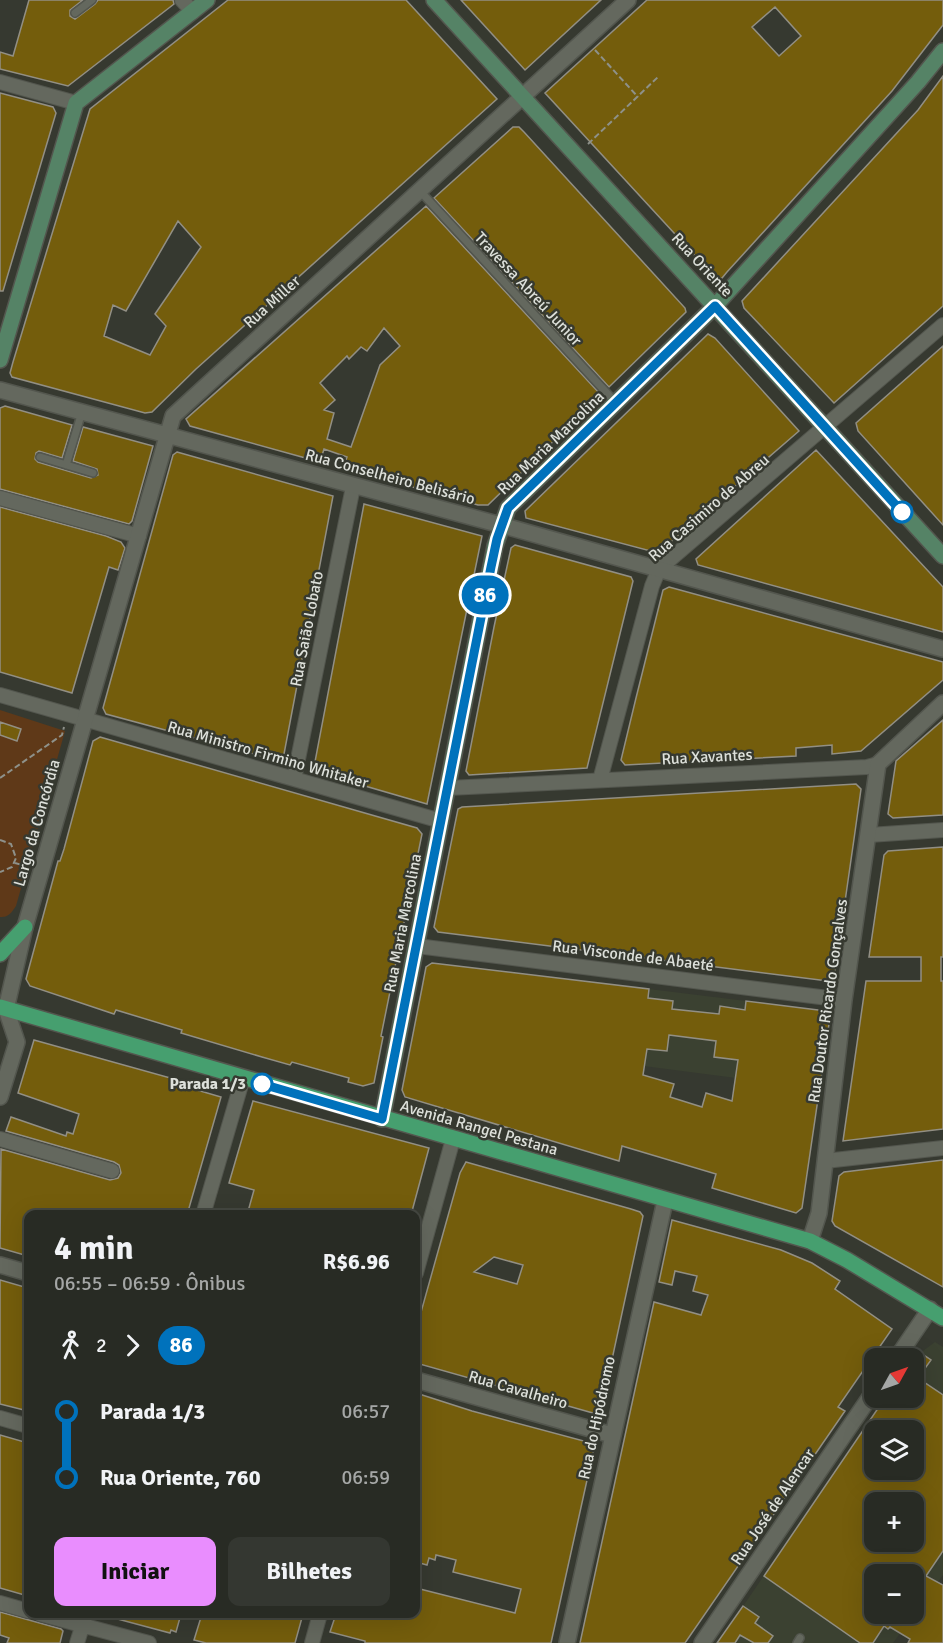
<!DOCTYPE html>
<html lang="pt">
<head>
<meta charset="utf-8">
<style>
	body { margin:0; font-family:Signika,sans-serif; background:#343731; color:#f1f3f6; height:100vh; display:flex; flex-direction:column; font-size:22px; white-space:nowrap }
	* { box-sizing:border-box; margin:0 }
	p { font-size:20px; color:#a5a7a6 }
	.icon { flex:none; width:33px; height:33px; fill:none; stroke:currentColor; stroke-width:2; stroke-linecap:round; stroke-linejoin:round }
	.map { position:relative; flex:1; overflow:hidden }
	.details { position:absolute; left:24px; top:1210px; width:396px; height:408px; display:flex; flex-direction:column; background:#282b24; border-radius:12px; box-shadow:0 6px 24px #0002,0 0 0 2px #444741 }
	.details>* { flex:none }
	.badge { padding:0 12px; border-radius:20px; font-size:21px; line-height:39px }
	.needle { width:39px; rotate:50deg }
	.buttons { position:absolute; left:864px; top:1348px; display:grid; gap:12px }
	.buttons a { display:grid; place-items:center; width:60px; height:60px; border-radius:12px; background:#282b24; box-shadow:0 6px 24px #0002,0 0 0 2px #444741; font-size:30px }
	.map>.badge { position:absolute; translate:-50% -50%; box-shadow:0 0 0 3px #fff }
	.legs { display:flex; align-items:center; gap:9px; height:66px; padding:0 30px; font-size:20px }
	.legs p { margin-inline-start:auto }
	.headline { display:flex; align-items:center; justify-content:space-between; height:102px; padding:0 30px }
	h1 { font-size:33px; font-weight:700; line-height:45px }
	.cta { display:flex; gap:12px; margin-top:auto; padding:12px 30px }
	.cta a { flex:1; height:69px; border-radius:12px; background:#e98dfe; color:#111; font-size:24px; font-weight:700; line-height:69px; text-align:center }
	.cta a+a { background:#343731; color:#f1f3f6 }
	ul { padding:0 30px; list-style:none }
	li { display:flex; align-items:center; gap:21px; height:66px; font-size:22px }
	li i { display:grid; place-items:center; width:9px; height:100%; margin:0 8px; background:currentColor }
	li i::after { content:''; width:15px; height:15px; margin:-8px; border:4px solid; border-radius:50%; background:#282b24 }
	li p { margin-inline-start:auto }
	li:first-child i { background:linear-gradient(#0000 50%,currentColor 0) }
	li:last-child i { background:linear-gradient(currentColor 50%,#0000 0) }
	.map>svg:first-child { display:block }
	.built { fill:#3b4131; fill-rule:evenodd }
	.park { fill:#5f3918 }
	.building { fill:#745d0c; stroke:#928f84; stroke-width:1.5; fill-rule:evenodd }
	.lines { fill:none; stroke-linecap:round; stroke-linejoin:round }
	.service-casing { stroke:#53564e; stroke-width:10 }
	.minor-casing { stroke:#53564e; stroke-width:16 }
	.tertiary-casing { stroke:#53564e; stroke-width:18 }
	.secondary-casing { stroke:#53564e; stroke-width:18 }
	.primary-casing { stroke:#53564e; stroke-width:18 }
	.path { stroke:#8e918a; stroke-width:2; stroke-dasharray:6 3; stroke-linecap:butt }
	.service { stroke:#64685e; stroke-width:7 }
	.minor { stroke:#64685e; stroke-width:14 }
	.tertiary { stroke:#64685e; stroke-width:15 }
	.secondary { stroke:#558366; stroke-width:15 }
	.primary { stroke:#469f6f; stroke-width:15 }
	.line-1-casing { stroke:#fff; stroke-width:14 }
	.line-1 { stroke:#0072bc; stroke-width:9 }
	.stop-1-dot { fill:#fff; stroke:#0072bc; stroke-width:3 }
	.labels { text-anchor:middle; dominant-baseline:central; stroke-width:5; stroke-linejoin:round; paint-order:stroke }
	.street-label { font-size:16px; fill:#dde0da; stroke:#363930 }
	.stop-label { font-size:16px; font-weight:bold; fill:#dde0da; stroke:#363930; text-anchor:end }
</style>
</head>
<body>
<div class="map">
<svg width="943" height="1643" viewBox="0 0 943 1643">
	<rect width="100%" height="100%" fill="#363930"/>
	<path class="built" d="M649,989L746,1001L736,1078L636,1065Z
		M935,1342L943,1347V1575L893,1643H718L885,1398H914L912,1359ZM874,1431H914V1470H874ZM874,1503H914V1542H874ZM874,1575H914V1614H874Z"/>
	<path class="park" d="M0,710L65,731L16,906C12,912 8,918 0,917Z"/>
	<path class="building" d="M29,0H83L70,10V16L75,19L95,4L98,0H173L174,4L68,86L0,69V52L13,56Z
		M228,0H406L497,99L196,369L152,412L145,413L12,377L10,373L13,362L90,109ZM178,221L201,247L155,314L166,326L150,355L104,336L113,305L126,311Z
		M461,0H601L525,70Z
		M647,0H943V25L892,91L727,272L722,278L719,279L710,272L545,93ZM775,7L801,36L779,56L752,27Z
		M943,76V306L834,403L744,308L742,301L918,110Z
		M0,93L53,107L56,113L3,291H0Z
		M513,127H519L524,132L685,308L686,312L609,387L434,198Z
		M426,206L601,395L488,505H478L343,468L347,457L324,449L320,462L190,426L186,419ZM384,328L400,346L380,365L351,447L327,439L334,413L324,410L335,400L320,383L347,356L349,359L361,347L367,351Z
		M708,334L715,338L799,431L658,553L526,518L525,511Z
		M943,346V525L858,431L856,423Z
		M5,406L72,425L62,458L39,451L36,453L35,459L38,462L91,478L98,475L97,469L73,461L83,427L153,446L132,521L129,524L0,489V408Z
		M816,450L943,587V632L698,565L696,559Z
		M177,452L333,496L284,754L276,760L106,714L103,708L173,455Z
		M364,504L482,536L427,804L317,772L314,767Z
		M0,507L106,536L121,542L125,548L118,570L109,567L72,693L0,672Z
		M515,545L631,577L633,581L587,768L469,775L466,771L494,627L511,548Z
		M669,587L943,662V680L861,751L832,754V745L796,748V756L625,765L621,760L636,698L663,590Z
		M943,720V815L893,818L888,814L896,761Z
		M0,722L21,729L17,741L0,735Z
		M100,737L417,828L422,834L381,1036L383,1037L374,1083L363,1086L348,1082L349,1078L292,1062L290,1065L262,1057L181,1033L182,1030L116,1010L114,1014L30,986L26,979L58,861H60L64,849L93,741Z
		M856,784L861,789L854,839L834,978L828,981L438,932L434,927L458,809L462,807Z
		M943,847V957H941V981H943V1129L843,1141L866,981H921V957H869L884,855L888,851Z
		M432,963L649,989L648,998L673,1001L672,1009L719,1014L720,1006L745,1010L746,1001L826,1011L830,1017L802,1208L796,1213L712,1188L716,1174L622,1146L619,1161L405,1097L402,1090L422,988L426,967ZM669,1035L716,1041L714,1057L738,1060L732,1101L706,1093L702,1107L670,1097L674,1084L643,1075L647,1049L667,1051Z
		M34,1040L174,1079L173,1083L221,1097L187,1215H28V1256L0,1248L1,1149L110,1180L118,1178L121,1173L119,1165L114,1162L6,1131L11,1117L66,1136L67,1132L73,1134L79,1114L18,1093Z
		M253,1101L429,1148L411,1215H247L254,1190L229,1183Z
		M943,1160V1287L835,1226L832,1221L839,1176L844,1172Z
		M466,1162L631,1209L640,1212L643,1216L600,1415L416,1363V1330L460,1173ZM494,1257L523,1265L517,1284L474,1272Z
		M672,1220L781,1250L812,1263L840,1281L835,1289L892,1329L838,1407L845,1411L685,1643H580L654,1302L701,1315L708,1295L693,1291L697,1276L675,1271L672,1285L659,1282Z
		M0,1280L28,1288V1411L0,1404Z
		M918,1351L931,1360L918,1378L943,1395V1551L926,1576L943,1585V1643H908L910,1639L890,1627L888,1629L884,1626L873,1643H860L764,1576L885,1398H914V1357ZM874,1431H914V1470H874ZM874,1503H914V1542H874ZM874,1575H914V1614H874Z
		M416,1393L472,1411L595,1444L551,1643H365V1641L330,1632L336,1614H416V1588L515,1613L521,1589L453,1572L456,1560L436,1555L435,1560L429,1558L427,1565L416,1562Z
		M0,1435L28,1443V1596L0,1588Z
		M743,1606L759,1617L755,1623L773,1636L768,1643H754L740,1635L735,1643H717Z
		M0,1612L61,1629L63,1631L60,1643H7L9,1638L0,1635Z
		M111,1614H181L176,1632L171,1630L170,1633L110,1617Z
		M202,1614H303L295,1643H206L194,1640Z"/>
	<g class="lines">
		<defs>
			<path id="service" d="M75,13L92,0
				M420,191L617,404
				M40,457L93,473
				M66,465L82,412
				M797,1643L800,1638"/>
			<path id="minor" d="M182,0L193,12
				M0,82L76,103
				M0,498L139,536
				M0,695L441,821
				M294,779L353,487
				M600,780L652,586L659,569L943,325
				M448,788L867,767L878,764
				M869,835L943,830
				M417,946L844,1000
				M0,1139L112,1171
				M825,1161L943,1148
				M203,1215L243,1078
				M416,1273L453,1139
				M0,1418L28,1426
				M0,1603L28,1611
				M40,1614L149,1643
				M77,1643L86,1614
				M312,1643L320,1614"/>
			<path id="tertiary" d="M0,390L501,525L943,649
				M0,1097L17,1042L6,1009L25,927L173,416L628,0
				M810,1241L819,1213L844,1000L878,764L943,703
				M0,1265L28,1273
				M896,1359L930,1309
				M416,1380L612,1435
				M567,1643L665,1201
				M702,1643L874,1391"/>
			<path id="secondary" d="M434,0L943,556
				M0,360L76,103L207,0
				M382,1119L495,546L508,508L715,306L918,82L943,51"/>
			<path id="primary" d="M0,954L25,927
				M0,1007L810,1241L847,1260L943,1318"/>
		</defs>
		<use href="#service" class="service-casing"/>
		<use href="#minor" class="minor-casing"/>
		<use href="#tertiary" class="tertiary-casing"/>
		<use href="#secondary" class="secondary-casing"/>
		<use href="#primary" class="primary-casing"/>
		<path class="path" d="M595,50L638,97
			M588,144L659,76
			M0,778L62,735L64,727
			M0,840L11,844L16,858L12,867L0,872
			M15,863L29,867"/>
		<use href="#service" class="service"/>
		<use href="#minor" class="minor"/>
		<use href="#tertiary" class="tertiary"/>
		<use href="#secondary" class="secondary"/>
		<use href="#primary" class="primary"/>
	</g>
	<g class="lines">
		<defs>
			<path id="line-1" d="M262,1084L382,1119L491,567L497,539L508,508L715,306L902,512"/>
		</defs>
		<use href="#line-1" class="line-1-casing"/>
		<use href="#line-1" class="line-1"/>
	</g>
	<g class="stop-1-dot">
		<circle cx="902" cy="512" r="10"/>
		<circle cx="262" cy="1084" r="10"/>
	</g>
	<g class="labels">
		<g class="street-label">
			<text transform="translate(702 265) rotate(47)">Rua Oriente</text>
			<text transform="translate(528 289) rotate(47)">Travessa Abreú Junior</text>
			<text transform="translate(272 302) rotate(-42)">Rua Miller</text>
			<text transform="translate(551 443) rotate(-44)">Rua Maria Marcolina</text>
			<text transform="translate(390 477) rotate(15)">Rua Conselheiro Belisário</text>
			<text transform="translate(709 508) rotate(-41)">Rua Casimiro de Abreu</text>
			<text transform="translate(307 629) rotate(-79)">Rua Saião Lobato</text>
			<text transform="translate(268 755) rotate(16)">Rua Ministro Firmino Whitaker</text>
			<text transform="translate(707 757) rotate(-3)">Rua Xavantes</text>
			<text transform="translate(37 823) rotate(-74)">Largo da Concórdia</text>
			<text transform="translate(403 923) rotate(-79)">Rua Maria Marcolina</text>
			<text transform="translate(633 956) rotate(7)">Rua Visconde de Abaeté</text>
			<text transform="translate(828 1001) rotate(-82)">Rua Doutor Ricardo Gonçalves</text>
			<text transform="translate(479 1128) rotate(16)">Avenida Rangel Pestana</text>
			<text transform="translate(518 1390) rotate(16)">Rua Cavalheiro</text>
			<text transform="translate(597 1418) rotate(-78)">Rua do Hipódromo</text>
			<text transform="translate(773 1507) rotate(-56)">Rua José de Alencar</text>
		</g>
		<g class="stop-label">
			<text x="246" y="1084">Parada 1/3</text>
		</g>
	</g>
</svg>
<div class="buttons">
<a><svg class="needle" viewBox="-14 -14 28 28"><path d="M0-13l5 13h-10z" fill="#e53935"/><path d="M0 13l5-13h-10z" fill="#a5a7a6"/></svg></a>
<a><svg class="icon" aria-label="layers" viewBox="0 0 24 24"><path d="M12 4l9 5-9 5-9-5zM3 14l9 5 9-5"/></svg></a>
<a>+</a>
<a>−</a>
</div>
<b class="badge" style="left:485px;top:595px;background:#0072bc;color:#fff">86</b>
<section class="details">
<div class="headline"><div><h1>4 min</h1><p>06:55 – 06:59 · Ônibus</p></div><b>R$6.96</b></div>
<div class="legs"><svg class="icon" aria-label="walk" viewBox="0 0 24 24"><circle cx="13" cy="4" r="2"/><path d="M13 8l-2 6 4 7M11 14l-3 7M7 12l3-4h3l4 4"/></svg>2<svg class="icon" aria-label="forward" viewBox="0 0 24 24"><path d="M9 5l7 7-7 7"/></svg><b class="badge" style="background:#0072bc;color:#fff">86</b></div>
<ul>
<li><i style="color:#0072bc"></i><b>Parada 1/3</b><p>06:57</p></li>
<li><i style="color:#0072bc"></i><b>Rua Oriente, 760</b><p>06:59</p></li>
</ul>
<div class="cta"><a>Iniciar</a><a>Bilhetes</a></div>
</section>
</div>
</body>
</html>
